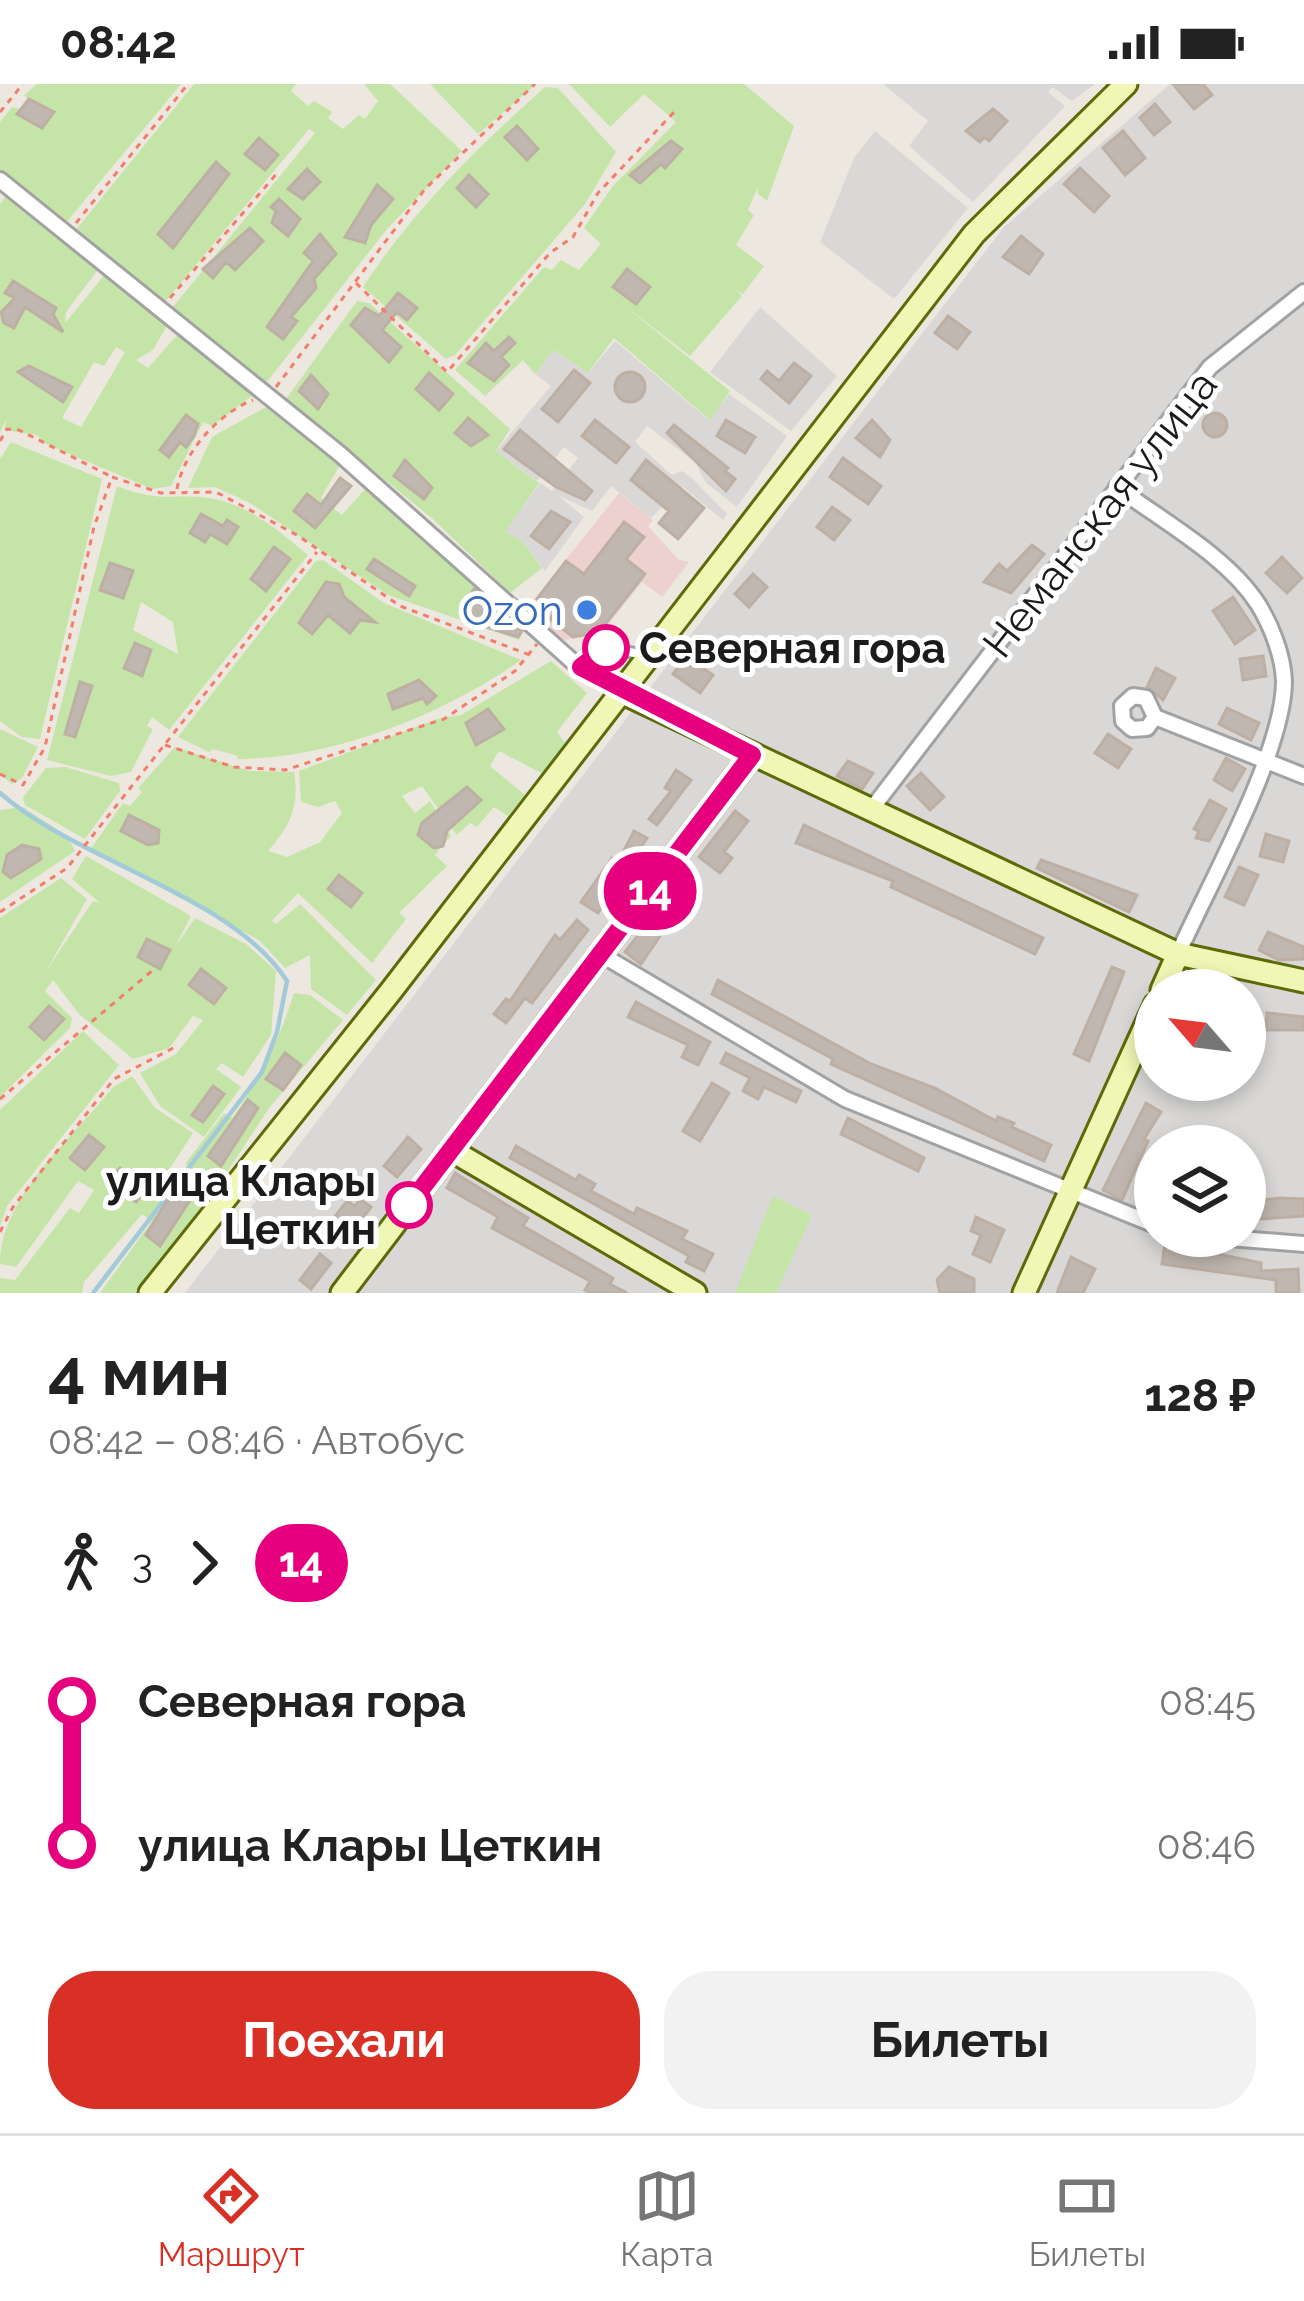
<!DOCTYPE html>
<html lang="ru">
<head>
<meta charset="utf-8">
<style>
	body { margin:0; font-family:Raleway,sans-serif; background:#f2f2f2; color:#222; height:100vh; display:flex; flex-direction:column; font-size:45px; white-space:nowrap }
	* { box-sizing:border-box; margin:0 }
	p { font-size:39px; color:#767676 }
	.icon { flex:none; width:66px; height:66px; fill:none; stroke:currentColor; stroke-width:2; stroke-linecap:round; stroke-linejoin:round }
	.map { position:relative; height:1209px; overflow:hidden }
	.drawer { display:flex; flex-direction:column; background:#fff; flex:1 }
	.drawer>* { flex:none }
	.badge { padding:0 24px; border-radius:39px; font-size:42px; line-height:78px }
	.needle { width:78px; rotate:298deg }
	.fabs { position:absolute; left:1134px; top:885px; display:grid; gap:24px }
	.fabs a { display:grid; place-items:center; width:132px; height:132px; border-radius:50%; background:#fff; box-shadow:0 6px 18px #0003; font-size:60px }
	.map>.badge { position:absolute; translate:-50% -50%; box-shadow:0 0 0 6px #fff }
	.legs { display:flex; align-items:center; gap:18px; height:132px; padding:0 48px; font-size:39px }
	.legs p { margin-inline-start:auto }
	.headline { display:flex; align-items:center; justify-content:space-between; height:204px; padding:0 48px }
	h1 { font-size:66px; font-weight:700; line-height:90px }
	.action { display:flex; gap:24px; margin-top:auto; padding:24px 48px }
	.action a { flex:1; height:138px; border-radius:48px; background:#d93025; color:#fff; font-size:48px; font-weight:700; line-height:138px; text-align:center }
	.action a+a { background:#f2f2f2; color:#222 }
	ul { padding:0 48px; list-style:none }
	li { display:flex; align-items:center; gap:42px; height:144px; font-size:45px }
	li i { display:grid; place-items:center; width:18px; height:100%; margin:0 15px; background:currentColor }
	li i::after { content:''; width:30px; height:30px; margin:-15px; border:9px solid; border-radius:50%; background:#fff }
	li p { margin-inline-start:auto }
	li:first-child i { background:linear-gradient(#0000 50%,currentColor 0) }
	li:last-child i { background:linear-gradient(currentColor 50%,#0000 0) }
	.status { display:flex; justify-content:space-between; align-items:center; height:84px; padding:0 60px; background:#fff; direction:ltr }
	.status svg { height:33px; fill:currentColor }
	.menu { display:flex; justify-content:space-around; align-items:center; height:168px; border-top:3px solid #e0e0e0; background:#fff; font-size:33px; color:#767676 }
	.menu a { display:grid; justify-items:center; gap:6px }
	.menu .on { color:#d93025 }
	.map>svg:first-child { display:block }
	.residential { fill:#d9d8d7; fill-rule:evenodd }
	.commercial { fill:#edd1cf }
	.grass { fill:#c4e5a7; fill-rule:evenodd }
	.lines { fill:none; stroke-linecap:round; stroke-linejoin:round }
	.stream { stroke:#a2cad8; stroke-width:4.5 }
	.building { fill:#c0b8b0; stroke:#bdafa3; stroke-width:3 }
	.lane-casing { stroke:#a2a2a2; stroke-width:14 }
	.street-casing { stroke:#a2a2a2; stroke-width:20 }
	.secondary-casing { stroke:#5c6a09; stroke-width:27 }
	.path { stroke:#f37d6a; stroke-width:3; stroke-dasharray:6 6; stroke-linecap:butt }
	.lane { stroke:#fff; stroke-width:8 }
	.street { stroke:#fff; stroke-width:14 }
	.secondary { stroke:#f0f6b4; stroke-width:21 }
	.line-1-casing { stroke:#fff; stroke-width:27 }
	.line-1 { stroke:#e6007e; stroke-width:18 }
	.shop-dot { fill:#3f7fe0; stroke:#fff; stroke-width:4.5 }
	.stop-1-dot { fill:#fff; stroke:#e6007e; stroke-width:6 }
	.labels { text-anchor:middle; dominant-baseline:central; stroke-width:10; stroke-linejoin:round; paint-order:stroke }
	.street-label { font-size:42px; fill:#1b1b1b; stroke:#fff }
	.shop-label { font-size:42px; fill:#366cbe; stroke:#fff; text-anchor:end }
	.stop-label { font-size:42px; font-weight:bold; fill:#1b1b1b; stroke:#fff; text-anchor:start }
</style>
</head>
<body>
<div class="status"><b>08:42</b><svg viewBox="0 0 49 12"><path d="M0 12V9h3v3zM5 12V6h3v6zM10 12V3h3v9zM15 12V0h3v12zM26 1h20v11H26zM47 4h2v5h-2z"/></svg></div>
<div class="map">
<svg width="1304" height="1209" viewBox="0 0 1304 1209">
	<rect width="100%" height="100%" fill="#ece8e0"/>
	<path class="residential" d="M883,0H1095L1072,17L1052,3L1048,8L1065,22L973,118L909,62L928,37Z
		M1170,0H1304V1209H185L1004,143ZM1155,906H1245V996H1155ZM1155,1062H1245V1152H1155Z
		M875,47L968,124L894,215L820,158L854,74Z
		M760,223L837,292L791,347L710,288Z
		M615,257L709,336L729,310L787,352L737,423L706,399L695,378L647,342L635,358L672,391L682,387L693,395L727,430L723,436L683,403L651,434L611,402L592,427L559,412L584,433L545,487L522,457L504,448L540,399L552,407L578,374L564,363L537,397L496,367L551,302L535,290L554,266L588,289Z"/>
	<path class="commercial" d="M619,409L653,436L648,442L678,475L689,478L662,513L642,498L600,551L562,556L551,549L532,518Z"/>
	<path class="grass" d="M37,0H181L65,140L0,87V38L12,23L20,25L28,15L24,11Z
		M194,0H296L291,7L308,22L314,17L332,28L328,34L343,45L359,31L365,35L378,17L364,0H390L462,67L387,145L266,299L172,224L315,49L309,45L165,218L75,147Z
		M430,0H536L478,50Z
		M569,0H744L794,42L767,117L758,110V103L748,126L754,131L736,161L764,182L743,210L735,205L742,212L690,272L621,219L730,307L710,336L614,254L588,289L554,266L535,290L523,276L485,312L455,286L544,183L552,186L561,176L579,186L601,160L584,144L612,103L676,38L644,10L610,43Z
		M545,3L558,4L616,68L585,120L455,271L446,275L363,203C414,125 476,65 545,3Z
		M6,112L100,183L66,228L65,239L107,188L168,240L153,266L136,276L148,284L179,249L252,312L212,342L203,338L171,402L152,405L46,360L37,351L4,346L7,334L0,349V120ZM116,263L125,268L81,343L62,334L94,278L104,282Z
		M357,217L369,219L510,345L496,367L539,399L505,448L522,457L542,484L510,509L434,436L286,315Z
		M266,323L340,381L321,414L342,431L367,403L525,544L519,556L388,511L250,419L215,403L188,404L212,353Z
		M11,358L102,395L40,655L22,653L0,637V375Z
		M117,402C163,421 179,407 219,416C252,424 283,450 308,471L169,646L152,633L147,642L153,645L131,688L111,692L47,676ZM141,518L173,538L178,570L133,546Z
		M323,476L384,519L521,576C443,631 333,675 236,675L238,672L213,665L209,668L178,653L316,477Z
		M551,577L587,609L557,648L565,659L543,690L499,667L490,682L525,711L508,732L494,723L477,743L470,739L457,751L422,702L402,712L415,729L430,717L451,752L435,771L447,782L399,829L406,835L372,879L298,809L272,837L276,840L300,820L376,896L347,931L311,905L310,871L285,884L259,856L90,766L123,719L130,722L142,708L138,704L175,663L249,687L294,688C300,722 290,742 268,767L287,773L320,758L342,729L335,717L318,723L301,718L299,687L437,635L461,631Z
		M0,645L38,663L22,694L12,700L0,690Z
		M65,683L119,699L120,707L85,755L25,721L23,713L46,684Z
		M23,723L67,752L75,767L0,818V726Z
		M86,772L191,832L175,863L195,834L246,860L276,887L271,951L243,993L222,979L216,985L241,1003L204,1053L160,1022L140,989L176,970L203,936L193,932L169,964L133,975L79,930L53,896L45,907L72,934L70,944L0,1013V834L61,794L87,815L46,887L93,817L100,819L72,795Z
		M294,909L310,911L343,936L269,1024L218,1102L185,1080L224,1029L232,1034C261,994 279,956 294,909Z
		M83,947L119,981L7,1122L0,1142V1026Z
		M132,992L155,1024L193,1049L163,1095L169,1089L194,1090L216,1104L135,1209H100L152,1137L142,1130L84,1198L82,1209H0V1194L15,1196L70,1124L79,1129L94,1106L78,1097L16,1183L0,1180C0,1113 74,1053 112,1004Z
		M773,1112L812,1131L776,1209H735Z"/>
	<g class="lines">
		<path class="stream" d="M0,709C78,778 231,810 287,897L277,948L262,988L93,1209"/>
	</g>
	<path class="building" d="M1173,0H1203L1212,11L1194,25Z
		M29,15L54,28L42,44L17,30Z
		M1155,20L1170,38L1154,51L1140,34Z
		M993,25L1007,37L989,57L984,53L980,58L966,47Z
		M517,42L538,65L527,76L505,53Z
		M1123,47L1145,74L1125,91L1103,64Z
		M259,54L278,71L265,86L245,70Z
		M671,57L682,65L665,84L661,80L640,99L630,91Z
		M216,78L229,90L173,164L158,150Z
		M1080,84L1109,112L1094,128L1064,100Z
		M307,85L320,98L303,115L288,105Z
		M469,91L488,110L476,123L457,104Z
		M377,101L393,115L371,141L365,159L345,153Z
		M279,115L300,135L288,152L272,139L276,127L271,123Z
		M250,144L263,157L235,186L226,178L213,194L203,185Z
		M320,150L336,170L314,195L316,204L291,233L297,237L283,255L267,243L313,177L304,169Z
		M1021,152L1043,170L1029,190L1003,173Z
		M627,185L650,203L636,220L613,203Z
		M13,197L56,224L53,230L63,248L25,223L14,244L4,239L1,228L15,214L5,209Z
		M398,209L417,224L407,236L397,228L382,246L401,263L389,278L351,241L365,224L379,232Z
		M948,232L970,248L957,265L935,249Z
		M509,253L515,259L501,273L509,281L494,297L468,279L486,259L494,267Z
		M794,279L811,292L789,319L761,295L767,287L779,297Z
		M29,282L72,303L63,318L18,288Z
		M574,286L590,299L558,338L542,325Z
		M615 303a15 15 0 1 1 30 0a15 15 0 1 1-30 0Z
		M429,289L453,310L439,326L416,305Z
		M311,291L328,310L318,325L299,307Z
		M1203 341a12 12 0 1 1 24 0a12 12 0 1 1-24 0Z
		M186,331L198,340L194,352L186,363L180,358L169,373L160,366Z
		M468,334L488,351L471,362L455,349Z
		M595,336L629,363L616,379L582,352Z
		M726,336L755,353L745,369L717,352Z
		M872,336L890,356L880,373L856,354Z
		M674,341L728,384L725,387L735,395L726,407L667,349Z
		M520,346L592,407L585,416L556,403L504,365Z
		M843,374L881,402L868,420L830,393Z
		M405,376L432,404L424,415L394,392Z
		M646,376L704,424L678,455L659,439L669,427L631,396Z
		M340,394L351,402L315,444L294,427L307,410L321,421Z
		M832,423L850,436L834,456L817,443Z
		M551,427L570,438L549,465L531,452Z
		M201,430L223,442L227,436L238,443L227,460L210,450L205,458L190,449Z
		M624,438L644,453L626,475L645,490L599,548L573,553L550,535L554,528L537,515L566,477L584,490Z
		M1032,461L1044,470L1011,509L984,498L999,480L1007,487Z
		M274,463L290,475L266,507L251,495Z
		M1282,473L1302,494L1287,509L1266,489Z
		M374,475L415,502L409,512L367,485Z
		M110,479L133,487L123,514L100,506Z
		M753,490L767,503L749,523L735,510Z
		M326,498L339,500L344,513L375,538L360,536L350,549L328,531L312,550L299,539Z
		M474,505L487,516L484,521L522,547L518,553L486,543L460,526Z
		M1233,513L1255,546L1235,560L1213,527Z
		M135,559L151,566L142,592L124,584Z
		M686,572L713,591L700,609L673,590Z
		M1263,572L1266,592L1243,596L1240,575Z
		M1156,584L1175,594L1163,616L1147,603Z
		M419,596L436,612L427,620L423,614L393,625L388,610Z
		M80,598L92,602L75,653L65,650Z
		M1227,624L1259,639L1251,656L1219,640Z
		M488,625L504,645L476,661L466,639Z
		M1108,650L1131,665L1118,684L1095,669Z
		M1226,674L1245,685L1232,707L1214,696Z
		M848,677L873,689L862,705L837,692Z
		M676,686L691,696L657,741L649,735L671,707L665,704Z
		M921,689L944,713L930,726L907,702Z
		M467,703L481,716L447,747L443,762L434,764L418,751L422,739Z
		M1210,716L1226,725L1209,757L1196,754L1199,747L1194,745Z
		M735,727L748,737L724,768L732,774L720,789L699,773Z
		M129,731L159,746L158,759L148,761L121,747Z
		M804,741L1043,854L1035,870L891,803L893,797L796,759Z
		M634,747L647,754L598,829L581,818L612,774L618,778Z
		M1266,750L1289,757L1283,778L1260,772Z
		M22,761L39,765L41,775L11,794L3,788L7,771Z
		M1041,776L1137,811L1129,828L1037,784Z
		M1239,783L1258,791L1244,821L1225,813Z
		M339,791L362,809L351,823L328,805Z
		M665,817L677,827L641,880L625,868Z
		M577,836L588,846L532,919L525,914L506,939L494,930L506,915L510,917L555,851L560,856Z
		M1268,848L1304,863V875L1279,876L1259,866Z
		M147,855L170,866L160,885L138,873Z
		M1112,883L1124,888L1089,977L1074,970Z
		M201,885L226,904L214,920L189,901Z
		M718,896L871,980L935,1004L996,1037L998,1033L1014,1039L1012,1043L1051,1061L1044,1077L831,980L833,975L712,910Z
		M636,918L710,958L698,981L682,973L688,961L628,933Z
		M49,922L64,935L44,956L30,943Z
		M1267,929L1304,933V946H1266Z
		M285,969L301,981L283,1006L266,995Z
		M726,969L801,1007L796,1018L764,1003L758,1015L743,1007L750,994L721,979Z
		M712,999L729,1009L700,1057L683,1047Z
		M213,1002L224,1010L203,1038L192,1031Z
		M248,1016L258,1024L221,1082L208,1072Z
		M1146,1019L1161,1028L1144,1055L1148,1057L1122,1116L1103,1106Z
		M848,1034L924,1074L918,1087L841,1050Z
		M89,1051L104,1063L85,1086L70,1074Z
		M408,1053L421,1065L397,1093L384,1082Z
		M516,1062L576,1096L579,1091L595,1100L591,1107L634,1130L637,1124L687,1147L682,1155L713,1170L704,1187L686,1178L689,1172L510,1074Z
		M120,1084L147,1104L136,1118L109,1098Z
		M455,1089L528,1134L523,1142L613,1194L610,1200L627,1209H591L585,1206L590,1197L492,1144L498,1133L447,1104Z
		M175,1104L190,1116L160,1162L146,1151Z
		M1280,1114L1304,1115V1132L1245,1136V1118Z
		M360,1115L371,1123L347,1155L333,1135L347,1117L355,1122Z
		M976,1133L1004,1146L990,1178L973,1170L981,1151L971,1147Z
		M1165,1159L1261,1179V1187L1298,1185L1299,1209H1276V1196L1162,1180Z
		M320,1170L331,1179L311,1205L300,1196Z
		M1071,1173L1095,1185L1083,1209H1057Z
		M949,1183L974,1195V1209H940L937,1196Z"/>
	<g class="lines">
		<defs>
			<path id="lane" d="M581,583L606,564L646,571"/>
			<path id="street" d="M0,96L340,370L572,577L621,608
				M1117,403C1162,437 1227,472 1258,520C1271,541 1283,571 1284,597C1284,668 1208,802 1178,870
				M1155,633L1147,644L1132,645L1123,637L1122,622L1133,612L1146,614L1155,633L1304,692
				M870,727L1210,283L1304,208
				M602,871L845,1015L1155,1141
				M1204,1152L1304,1160"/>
			<path id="secondary" d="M621,608L1178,870L1304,897
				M1162,906L1178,870
				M451,1066L695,1209
				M150,1209L391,907L974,150L1126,0
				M342,1209L752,671
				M1024,1209L1155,921"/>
		</defs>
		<use href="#lane" class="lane-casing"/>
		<use href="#street" class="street-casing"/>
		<use href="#secondary" class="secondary-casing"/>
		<path class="path" d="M0,28L23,0
			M76,139L188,0
			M356,199L447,288L550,169L573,153L598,109L676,26
			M170,214L279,87
			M276,303L425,105L535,0
			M0,357L7,345L19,346L110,392
			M177,405C184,367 218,330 253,316
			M165,661L234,683L285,686L444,635L515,587L537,560
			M0,690L23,701L45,663L94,443L112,393L161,409L216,408L297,451L400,522L530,571
			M0,828L67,784L317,468
			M0,1015L153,886
			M0,1148L13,1123L114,995L177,962"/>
		<use href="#lane" class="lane"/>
		<use href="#street" class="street"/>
		<use href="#secondary" class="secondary"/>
	</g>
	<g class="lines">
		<defs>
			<path id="line-1" d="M409,1121L752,671L581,583L606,564"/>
		</defs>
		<use href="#line-1" class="line-1-casing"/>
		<use href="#line-1" class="line-1"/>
	</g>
	<circle class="shop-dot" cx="587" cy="526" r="12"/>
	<g class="stop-1-dot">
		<circle cx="606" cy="564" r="21"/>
		<circle cx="409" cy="1121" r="21"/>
	</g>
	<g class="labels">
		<g class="street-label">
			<text transform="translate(1100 430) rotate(-52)">Неманская улица</text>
		</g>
		<g class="shop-label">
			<text x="563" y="526">Ozon</text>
		</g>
		<g class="stop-label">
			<text x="639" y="564">Северная гора</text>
			<text x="376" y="1097" text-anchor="end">улица Клары<tspan x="376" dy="48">Цеткин</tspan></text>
		</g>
	</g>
</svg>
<div class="fabs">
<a><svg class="needle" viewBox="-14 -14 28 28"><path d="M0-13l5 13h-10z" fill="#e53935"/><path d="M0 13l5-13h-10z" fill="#767676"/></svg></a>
<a><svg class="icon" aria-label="layers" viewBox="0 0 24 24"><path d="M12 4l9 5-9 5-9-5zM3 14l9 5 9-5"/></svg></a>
</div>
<b class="badge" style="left:650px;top:807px;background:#e6007e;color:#fff">14</b>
</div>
<section class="drawer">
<div class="headline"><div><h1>4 мин</h1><p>08:42 – 08:46 · Автобус</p></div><b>128 ₽</b></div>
<div class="legs"><svg class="icon" aria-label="walk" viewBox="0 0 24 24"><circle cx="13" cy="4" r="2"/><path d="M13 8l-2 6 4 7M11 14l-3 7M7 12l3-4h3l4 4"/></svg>3<svg class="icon" aria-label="forward" viewBox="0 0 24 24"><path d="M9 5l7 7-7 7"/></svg><b class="badge" style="background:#e6007e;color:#fff">14</b></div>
<ul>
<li><i style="color:#e6007e"></i><b>Северная гора</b><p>08:45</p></li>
<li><i style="color:#e6007e"></i><b>улица Клары Цеткин</b><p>08:46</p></li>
</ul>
<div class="action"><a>Поехали</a><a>Билеты</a></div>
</section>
<nav class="menu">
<a class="on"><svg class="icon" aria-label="directions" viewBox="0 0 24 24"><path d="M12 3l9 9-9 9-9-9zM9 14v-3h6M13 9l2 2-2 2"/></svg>Маршрут</a>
<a><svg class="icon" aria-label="map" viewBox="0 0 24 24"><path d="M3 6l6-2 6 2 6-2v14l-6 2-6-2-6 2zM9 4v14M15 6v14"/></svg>Карта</a>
<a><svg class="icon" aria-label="tickets" viewBox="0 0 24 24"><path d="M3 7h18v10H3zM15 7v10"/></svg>Билеты</a>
</nav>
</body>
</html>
